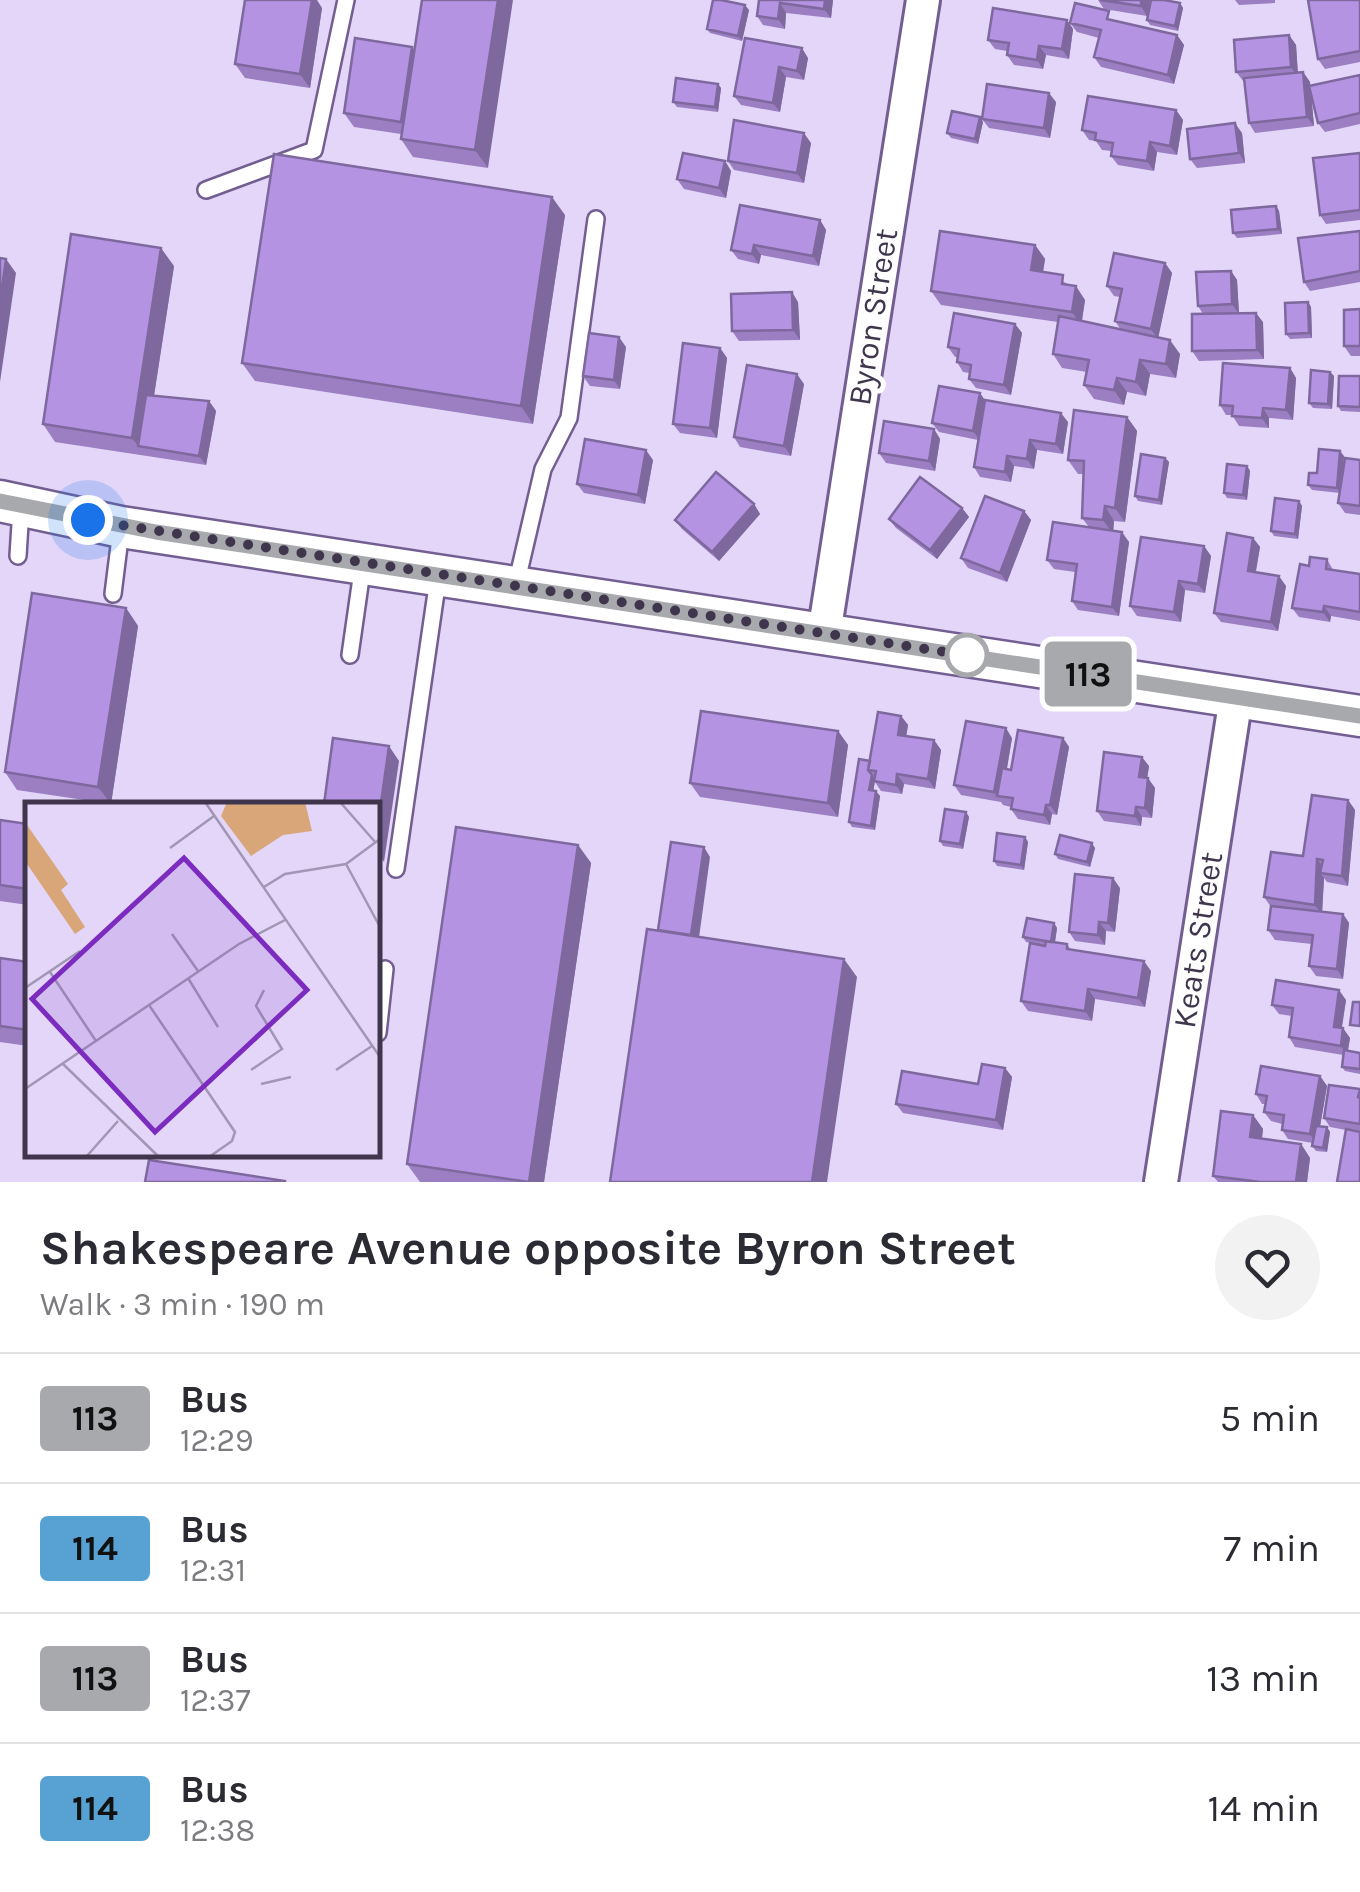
<!DOCTYPE html>
<html lang="en">
<head>
<meta charset="utf-8">
<style>
	body { margin:0; font-family:Karla,sans-serif; background:#f2f2f3; color:#2b2b33; height:100vh; display:flex; flex-direction:column; font-size:38px; white-space:nowrap }
	* { box-sizing:border-box; margin:0 }
	p { font-size:32px; color:#7c7c81 }
	.icon { flex:none; width:55px; height:55px; fill:none; stroke:currentColor; stroke-width:2; stroke-linecap:round; stroke-linejoin:round }
	.map { position:relative; height:1182px; overflow:hidden }
	.drawer { display:flex; flex-direction:column; background:#fff; flex:1 }
	.drawer>* { flex:none }
	.badge { padding:0 20px; border-radius:8px; font-size:35px; line-height:65px }
	.you { position:absolute; width:50px; height:50px; margin:-25px; border:8px solid #fff; border-radius:50%; background:#1a73e8; box-shadow:0 0 0 15px #1a73e833 }
	.map>.badge { position:absolute; translate:-50% -50%; box-shadow:0 0 0 5px #fff }
	.round { display:grid; place-items:center; flex:none; width:105px; height:105px; border-radius:52px; background:#f2f2f3 }
	.headline { display:flex; align-items:center; justify-content:space-between; height:170px; padding:0 40px }
	h1 { font-size:48px; font-weight:700; line-height:75px }
	ul { padding:0; list-style:none }
	li { display:flex; align-items:center; gap:30px; height:130px; padding:0 40px; border-top:2px solid #e1e1e2 }
	li div { flex:1 }
	li b { display:block; font-size:38px }
	li em { font-style:normal }
	li .badge { min-width:110px; font-weight:700; text-align:center }
	.map>svg:first-child { display:block }
	.lines { fill:none; stroke-linecap:round; stroke-linejoin:round }
	.service-casing { stroke:#735e91; stroke-width:20 }
	.minor-casing { stroke:#735e91; stroke-width:38 }
	.tertiary-casing { stroke:#735e91; stroke-width:45 }
	.service { stroke:#fff; stroke-width:15 }
	.minor { stroke:#fff; stroke-width:32 }
	.tertiary { stroke:#fff; stroke-width:40 }
	.wall { fill:#9b7fc2 }
	.shaded-wall { fill:#7e689e }
	.building { fill:#b494e2; stroke:#7e689e; stroke-width:2.5 }
	.line-casing { stroke:#fff; stroke-width:22 }
	.line { stroke:#a8a9ad; stroke-width:15 }
	.walk { stroke:#3f364d; stroke-width:10; stroke-dasharray:0 18 }
	.stop-dot { fill:#fff; stroke:#a8a9ad; stroke-width:5 }
	.labels { text-anchor:middle; dominant-baseline:central; stroke-width:10; stroke-linejoin:round; paint-order:stroke }
	.street-label { font-size:32px; fill:#3f364d; stroke:#fefefe }
	.inset-road { fill:none; stroke:#a196b4; stroke-width:2.5 }
	.view { fill:#7b2cbf; fill-opacity:0.15; stroke:#7b2cbf; stroke-width:5 }
	.inset-edge { fill:none; stroke:#3f364d; stroke-width:5 }
</style>
</head>
<body>
<div class="map">
<svg width="1360" height="1182" viewBox="0 0 1360 1182">
	<rect width="100%" height="100%" fill="#e3d6f9"/>
	<g class="lines">
		<defs>
			<path id="service" d="M206,190L314,150L346,0
				M18,556L21,508
				M516,585L543,469L569,418L596,219
				M113,594L121,530
				M350,655L363,564
				M396,869L438,579
				M378,1033L385,969"/>
			<path id="minor" d="M824,634L923,0
				M1161,1182L1236,697"/>
			<path id="tertiary" d="M0,501L121,527L1360,716"/>
		</defs>
		<use href="#service" class="service-casing"/>
		<use href="#minor" class="minor-casing"/>
		<use href="#tertiary" class="tertiary-casing"/>
		<use href="#service" class="service"/>
		<use href="#minor" class="minor"/>
		<use href="#tertiary" class="tertiary"/>
	</g>
	<path class="wall" d="M759,0H833L831,18L786,13L785,29L763,25L757,16Z
		M1098,0H1150L1147,16L1104,9Z
		M1235,0H1275V3L1239,5Z
		M1360,0V62L1325,69L1318,59Z
		M1180,3L1183,8L1178,31L1150,25L1147,20Z
		M322,8L310,88L245,78L235,64Z
		M749,10L742,41L710,33L707,29Z
		M1067,20L1073,29L1069,59L1046,55L1043,69L1014,65L1007,55V51L995,49L988,40Z
		M1116,21L1177,35L1184,45L1174,84L1101,67L1094,57L1099,38L1077,32L1070,23Z
		M1289,35L1296,45L1298,73L1303,72L1310,82V86L1360,75V124L1325,132L1318,123L1311,92L1314,126L1255,133L1249,123L1244,82L1236,72Z
		M745,38L808,58L804,80L786,77L780,112L741,105L734,96Z
		M412,47L414,49L488,168L413,157L401,139V134L354,127L344,113Z
		M718,84L721,88L718,112L677,107L673,102Z
		M1056,102L1050,138L989,128L982,119Z
		M1176,110L1183,120L1177,155L1157,152L1154,171L1118,165L1111,156L1112,151L1102,150L1096,141L1089,140L1082,130Z
		M980,117L983,122L978,144L951,138L947,133Z
		M1242,133L1245,163L1197,168L1190,159Z
		M811,143L804,183L734,170L728,161Z
		M1360,153V220L1326,224L1320,215Z
		M725,161L731,171L726,198L684,189L677,179Z
		M1276,206L1279,211L1282,234L1237,238L1233,233Z
		M565,215L533,424L255,381L242,363Z
		M820,220L826,230L819,266L761,255L759,264L738,259L731,250Z
		M1360,231V282L1310,291L1304,282Z
		M1035,245L1045,259L1043,272L1070,285L1085,300L1082,321L1121,330L1115,321L1120,297L1114,296L1107,286L1165,263L1172,273L1158,337L1180,354L1176,378L1150,374L1146,396L1127,392L1124,405L1094,399L1084,385L1087,372L1062,368L1053,354L1058,322L941,305L931,291Z
		M174,266L154,396L209,401L216,411L206,465L55,442L43,424Z
		M1231,271L1237,280L1239,313L1263,322L1264,359L1199,361L1192,351L1203,314L1198,306Z
		M798,302L800,340L739,341L732,331Z
		M1308,302L1311,307L1312,338L1290,339L1286,334Z
		M1360,309V356H1351L1344,346Z
		M1015,324L1022,333L1011,395L976,388L969,379L970,373L963,372L957,362L958,357H955L948,347Z
		M626,347L620,389L590,386L583,376Z
		M720,348L727,358L717,438L680,433L673,424Z
		M1290,368L1296,378L1293,420L1269,418V428L1239,426L1232,415H1226L1220,405Z
		M1330,372L1334,376L1332,409L1313,408L1309,403Z
		M1360,376V412L1341,411L1338,406Z
		M804,384L791,456L740,447L734,437Z
		M985,400L1068,422L1063,454L1037,450L1034,469L1014,466L1011,482L980,477L974,467L978,440L939,432L932,423Z
		M1127,417L1137,431L1125,522L1114,521L1113,531L1129,542L1119,616L1078,610L1072,601L1075,572L1054,569L1047,560L1089,527L1082,518L1084,474H1078L1068,460Z
		M934,429L940,439L935,471L886,463L879,453Z
		M1344,456L1342,480L1360,460V515L1345,513L1338,503L1340,493L1312,490L1308,485L1317,473Z
		M1165,458L1169,462L1162,505L1138,501L1135,496Z
		M653,460L645,504L584,493L577,484Z
		M1247,466L1250,471L1247,500L1227,498L1224,493Z
		M1299,501L1302,506L1298,539L1274,536L1271,531Z
		M754,504L760,514L719,561L682,529L675,520Z
		M962,508L969,517L937,559L896,528L889,519Z
		M1024,511L1031,520L1007,582L968,568L961,558Z
		M1253,538L1260,547L1256,572L1286,586L1278,631L1221,622L1214,613Z
		M1204,546L1211,556L1205,593L1185,590L1181,622L1137,616L1130,606Z
		M1327,559L1333,570L1360,574V621L1331,616L1330,622L1299,617L1292,608L1309,566Z
		M126,608L138,626L111,804L17,790L5,772Z
		M901,716L908,725L906,736L934,740L941,750L935,789L904,784L902,794L881,791L875,782L873,790L880,796L875,830L852,827L849,822L870,761Z
		M838,731L848,745L838,817L700,797L690,783Z
		M1012,738L1007,769L1011,770L1063,738L1069,747L1057,815L1052,814L1050,825L1018,819L1011,809V807L1003,805L1001,802L961,795L954,785Z
		M1149,766L1147,778L1155,788L1152,818L1142,817L1141,826L1104,821L1097,811Z
		M1348,800L1355,810L1348,886L1327,882L1324,878L1322,911L1343,914L1349,923L1343,979L1316,976L1309,966L1312,944L1275,940L1268,930L1271,907L1264,897L1303,856Z
		M966,812L969,817L963,849L943,846L940,841Z
		M0,820L28,824V905L0,901Z
		M1025,837L1028,842L1024,870L997,866L994,861Z
		M578,845L591,863L544,1182H420L407,1164Z
		M1095,848L1090,867L1058,859L1055,854Z
		M1120,888L1115,932L1106,931L1105,945L1075,941L1069,932Z
		M1054,923L1057,928L1055,942L1067,944L1071,950L1151,971L1145,1007L1095,999L1092,1021L1028,1011L1021,1001L1036,944L1026,942L1023,937Z
		M0,958L28,962V1046L0,1042Z
		M1346,1000L1342,1028L1350,1038L1348,1051L1360,1053V1074L1345,1071L1342,1067L1343,1055L1295,1047L1289,1037L1292,1016L1279,1014L1272,1005Z
		M1005,1068L1012,1077L1003,1130L903,1113L896,1104L978,1084Z
		M1320,1076L1327,1086L1320,1126L1327,1127L1330,1132L1327,1152L1316,1151L1312,1146L1313,1143L1288,1139L1282,1130V1124L1271,1121L1264,1112L1265,1104H1262L1256,1094Z
		M1360,1089V1182L1346,1130L1330,1127L1324,1118Z
		M1253,1115L1263,1129L1262,1139L1301,1144L1310,1158L1307,1182H1218L1213,1176Z"/>
	<path class="shaded-wall" d="M312,0H317L322,8L310,88L300,74Z
		M498,0H513L488,168L475,150Z
		M825,0H833L831,18L824,9Z
		M1141,0H1150L1147,16L1141,6Z
		M780,3L786,13L785,29L778,19Z
		M1180,3L1183,8L1178,31L1175,26Z
		M745,5L749,10L742,41L738,36Z
		M1067,20L1073,29L1069,59L1062,49Z
		M1177,35L1184,45L1174,84L1168,75Z
		M1289,35L1296,45L1298,77L1291,67Z
		M1039,46L1046,55L1043,69L1037,60Z
		M412,47L422,61L411,136L401,122Z
		M802,48L808,58L804,80L797,71Z
		M779,67L786,77L780,112L773,103Z
		M1303,72L1310,82L1314,126L1307,117Z
		M718,84L721,88L718,112L715,107Z
		M1049,93L1056,102L1050,138L1044,128Z
		M1176,110L1183,120L1177,155L1170,146Z
		M980,117L983,122L978,144L975,139Z
		M1235,123L1242,133L1245,163L1239,153Z
		M804,133L811,143L804,183L797,173Z
		M1150,142L1157,152L1154,171L1147,161Z
		M725,161L731,171L726,198L719,188Z
		M552,197L565,215L533,424L521,406Z
		M1276,206L1279,211L1282,234L1278,229Z
		M820,220L826,230L819,266L813,256Z
		M754,245L761,255L759,264L752,254Z
		M1035,245L1045,259L1041,284L1031,270Z
		M161,248L174,266L146,447L138,446L132,438Z
		M6,259L16,273L0,382V302Z
		M1165,263L1172,273L1158,339L1151,329Z
		M1231,271L1237,280L1239,314L1232,304Z
		M1076,286L1085,300L1081,326L1072,312Z
		M792,292L798,302L800,340L793,330Z
		M1308,302L1311,307L1312,338L1309,333Z
		M1256,313L1263,322L1264,359L1257,350Z
		M1015,324L1022,333L1011,395L1004,385Z
		M619,337L626,347L620,389L614,380Z
		M1170,340L1180,354L1176,378L1166,364Z
		M720,348L727,358L717,438L710,428Z
		M1140,360L1150,374L1146,396L1136,382Z
		M1290,368L1296,378L1293,420L1286,410Z
		M1330,372L1334,376L1332,409L1328,404Z
		M797,374L804,384L791,456L784,446Z
		M1117,378L1127,392L1124,405L1114,390Z
		M980,393L987,403L980,440L973,431Z
		M209,401L216,411L206,465L199,456Z
		M1263,408L1269,418V428L1262,418Z
		M1061,413L1068,422L1063,454L1056,444Z
		M1127,417L1137,431L1125,522L1115,508Z
		M934,429L940,439L935,471L929,461Z
		M1030,440L1037,450L1034,469L1027,459Z
		M646,450L653,460L645,504L638,495Z
		M1340,451L1344,456L1340,493L1337,488Z
		M1007,456L1014,466L1011,482L1005,472Z
		M1165,458L1169,462L1162,505L1159,500Z
		M1247,466L1250,471L1247,500L1243,495Z
		M1299,501L1302,506L1298,539L1295,534Z
		M754,504L760,514L719,561L712,552Z
		M1105,506L1114,521L1113,534L1103,520Z
		M962,508L969,517L937,559L930,550Z
		M1024,511L1031,520L1007,582L1000,573Z
		M1122,532L1129,542L1119,616L1112,607Z
		M1253,538L1260,547L1254,580L1248,571Z
		M1204,546L1211,556L1205,593L1198,584Z
		M1279,576L1286,586L1278,631L1271,622Z
		M1179,581L1185,590L1181,622L1174,612Z
		M1324,606L1331,616L1330,622L1323,612Z
		M126,608L138,626L111,804L98,787Z
		M901,716L908,725L905,744L898,735Z
		M1006,728L1012,738L1002,796H997L994,792Z
		M838,731L848,745L838,817L828,803Z
		M1063,738L1069,747L1057,815L1050,805Z
		M934,740L941,750L935,789L928,779Z
		M389,746L399,761L384,862L378,853V824Z
		M1142,757L1149,766L1146,786L1139,777Z
		M897,774L904,784L902,794L896,785Z
		M872,775L875,779L873,795L869,790Z
		M1148,778L1155,788L1152,818L1145,808Z
		M876,791L880,796L875,830L871,826Z
		M1348,800L1355,810L1348,886L1342,876Z
		M1046,805L1052,814L1050,825L1044,815Z
		M1136,807L1142,817L1141,826L1135,816Z
		M966,812L969,817L963,849L960,844Z
		M1025,837L1028,842L1024,870L1021,865Z
		M1092,843L1095,848L1090,867L1087,862Z
		M578,845L591,863L544,1182H529Z
		M704,847L710,857L698,945L691,935Z
		M1317,859L1324,868L1320,873L1324,878L1322,915L1315,905Z
		M1113,878L1120,888L1115,932L1108,923Z
		M1343,914L1349,923L1343,979L1337,969Z
		M1099,922L1106,931L1105,945L1098,935Z
		M1054,923L1057,928L1054,948L1051,943Z
		M844,959L857,977L827,1182H812Z
		M1144,961L1151,971L1145,1007L1138,998Z
		M1088,989L1095,999L1092,1021L1085,1011Z
		M1339,990L1346,1000L1340,1037L1334,1027Z
		M1343,1028L1350,1038L1347,1055L1341,1046Z
		M1005,1068L1012,1077L1003,1130L996,1120Z
		M1320,1076L1327,1086L1317,1144L1310,1134Z
		M1253,1115L1263,1129L1260,1151L1250,1137Z
		M1327,1127L1330,1132L1327,1152L1323,1148Z
		M1301,1144L1310,1158L1307,1182H1296Z"/>
	<path class="building" d="M245,0H312L300,74L235,64Z
		M422,0H498L475,150L401,139Z
		M713,0H721L745,5L738,36L707,29Z
		M759,0H825L824,9L780,3L778,19L757,16Z
		M1100,0H1141V6Z
		M1151,0H1164L1180,3L1175,26L1147,20Z
		M1308,0H1360V51L1318,59Z
		M1075,3L1109,11L1107,19L1177,35L1168,75L1094,57L1101,30L1070,23Z
		M993,8L1067,20L1062,49L1039,46L1037,60L1007,55L1009,43L988,40Z
		M1289,35L1291,67L1236,72L1234,40Z
		M355,38L412,47L401,122L344,113Z
		M745,38L802,48L797,71L779,67L773,103L734,96Z
		M1303,72L1307,117L1249,123L1244,78Z
		M1360,75V113L1318,123L1309,86Z
		M676,78L718,84L715,107L673,102Z
		M987,84L1049,93L1044,128L982,119Z
		M1088,96L1176,110L1170,146L1150,142L1147,161L1111,156L1113,143L1095,140L1096,133L1082,130Z
		M952,111L980,117L975,139L947,133Z
		M734,120L804,133L797,173L728,161Z
		M1235,123L1239,153L1190,159L1187,129Z
		M683,153L725,161L719,188L677,179Z
		M1360,153V210L1320,215L1313,158Z
		M274,154L552,197L521,406L242,363Z
		M740,205L820,220L813,256L754,245L752,254L731,250Z
		M1276,206L1278,229L1233,233L1231,210Z
		M940,231L1035,245L1031,270L1063,275L1062,284L1076,286L1072,312L931,291Z
		M1360,231V271L1304,282L1298,238Z
		M71,234L161,248L132,438L43,424Z
		M1114,253L1165,263L1151,329L1115,321L1122,289L1107,286Z
		M0,258L6,259L0,302Z
		M1231,271L1232,304L1198,306L1196,272Z
		M792,292L793,330L732,331L731,294Z
		M1308,302L1309,333L1286,334L1285,303Z
		M1360,309V346H1344V310Z
		M954,313L1015,324L1004,385L969,379L971,365L957,362L959,349L948,347Z
		M1256,313L1257,350L1192,351V314Z
		M1059,316L1170,340L1166,364L1140,360L1136,382L1117,378L1114,390L1084,385L1089,360L1053,354Z
		M589,333L619,337L614,380L583,376Z
		M683,343L720,348L710,428L673,424Z
		M1223,363L1290,368L1286,410L1263,408L1262,418L1232,416L1233,406L1220,405Z
		M747,365L797,374L784,446L734,437Z
		M1311,370L1330,372L1328,404L1309,403Z
		M1339,376H1360V407L1338,406Z
		M939,386L980,393L973,431L932,423Z
		M146,395L209,401L199,456L138,446Z
		M985,400L1061,413L1056,444L1030,440L1027,459L1007,456L1005,472L974,467Z
		M1074,410L1127,417L1115,508L1105,506L1103,520L1082,518L1084,461L1068,460Z
		M884,421L934,429L929,461L879,453Z
		M585,439L646,450L638,495L577,484Z
		M1319,449L1340,451L1337,488L1308,485L1309,473H1317Z
		M1141,454L1165,458L1159,500L1135,496Z
		M1345,458L1360,460V506L1338,503Z
		M1227,464L1247,466L1243,495L1224,493Z
		M716,472L754,504L712,552L675,520Z
		M920,477L962,508L930,550L889,519Z
		M985,496L1024,511L1000,573L961,558Z
		M1275,498L1299,501L1295,534L1271,531Z
		M1053,522L1122,532L1112,607L1072,601L1077,564L1047,560Z
		M1227,533L1253,538L1248,571L1279,576L1271,622L1214,613Z
		M1141,537L1204,546L1198,584L1179,581L1174,612L1130,606Z
		M1310,557L1327,559L1326,569L1360,574V612L1324,606L1323,612L1292,608L1300,564L1309,566Z
		M32,593L126,608L98,787L5,772Z
		M701,711L838,731L828,803L690,783Z
		M878,712L901,716L898,735L934,740L928,779L897,774L896,785L874,781L876,771L868,770Z
		M966,721L1006,728L994,792L954,785Z
		M1018,730L1063,738L1050,805H1046L1044,815L1011,809L1013,798L997,796L1002,768L1011,770Z
		M333,738L389,746L378,824V804H324Z
		M1104,752L1142,757L1139,777L1148,778L1145,808L1136,807L1135,816L1097,811Z
		M859,759L870,761L868,770L872,775L869,790L876,791L871,826L849,822Z
		M1312,795L1348,800L1342,876L1320,873L1323,860L1317,859L1315,905L1264,897L1271,852L1303,856Z
		M945,809L966,812L960,844L940,841Z
		M0,820L28,824V889L0,885Z
		M456,827L578,845L529,1182L407,1164Z
		M997,833L1025,837L1021,865L994,861Z
		M1060,835L1092,843L1087,862L1055,854Z
		M671,842L704,847L691,935L658,930Z
		M1075,874L1113,878L1108,923L1099,922L1098,935L1069,932Z
		M1271,906L1343,914L1337,969L1309,966L1313,935L1268,930Z
		M1027,918L1054,923L1051,942L1023,937Z
		M647,929L844,959L812,1182H610Z
		M1046,941L1067,944V949L1144,961L1138,998L1088,989L1085,1011L1021,1001L1030,943L1045,946Z
		M0,958L28,962V1030L0,1026Z
		M1276,980L1339,990L1334,1027L1343,1028L1341,1046L1289,1037L1293,1008L1272,1005Z
		M1353,1002H1360V1026L1350,1025Z
		M1344,1050L1360,1053V1069L1342,1067Z
		M982,1064L1005,1068L996,1120L896,1104L902,1071L978,1084Z
		M1261,1066L1320,1076L1310,1134L1282,1130L1284,1115L1264,1112L1267,1096L1256,1094Z
		M1329,1085L1360,1089L1358,1097L1360,1098V1124L1324,1118Z
		M1221,1111L1253,1115L1250,1137L1301,1144L1296,1182H1260L1213,1176Z
		M1316,1126L1327,1127L1323,1148L1312,1146Z
		M1346,1129L1360,1132V1182H1337Z
		M149,1160L285,1181V1182H145Z"/>
	<g class="lines">
		<defs>
			<path id="line" d="M0,501L156,532L1360,716"/>
		</defs>
		<use href="#line" class="line-casing"/>
		<use href="#line" class="line"/>
		<path class="walk" d="M88,520L971,656L967,655"/>
	</g>
	<circle class="stop-dot" cx="967" cy="655" r="20"/>
	<g class="labels">
		<g class="street-label">
			<text transform="translate(873 317) rotate(-81)">Byron Street</text>
			<text transform="translate(1198 940) rotate(-81)">Keats Street</text>
		</g>
	</g>
	<g transform="translate(25 802)">
		<rect width="355" height="355" fill="#e3d6f9"/>
		<path d="M202,0H280L287,29L258,33L226,54L196,14ZM0,20L43,82L36,88L60,125L50,132L0,59Z" fill="#d9a679"/>
		<path class="inset-road" d="M180,0L355,255M315,0L351,41M145,46L189,14M321,62L355,125M239,85L260,72L321,62L355,37M147,132L173,169M25,170L71,239M163,176L193,225M0,186L55,149M124,203L210,330L207,339L184,355M38,262L134,355M226,268L257,247L231,204L239,188M311,268L347,244M236,282L266,275M0,287L214,142L260,118M61,355L93,319"/>
		<path class="view" d="M159,56L282,188L130,330L7,197Z"/>
		<rect width="355" height="355" class="inset-edge"/>
	</g>
</svg>
<div class="you" style="left:88px;top:520px"></div>
<b class="badge" style="left:1088px;top:674px;background:#a8a9ad;color:#111">113</b>
</div>
<section class="drawer">
<div class="headline"><div><h1>Shakespeare Avenue opposite Byron Street</h1><p>Walk · 3 min · 190 m</p></div><a class="round"><svg class="icon" aria-label="heart" viewBox="0 0 24 24"><path d="M12 20l-8-8c-3-5 5-10 8-4 3-6 11-1 8 4z"/></svg></a></div>
<ul>
<li><span class="badge" style="background:#a8a9ad;color:#111">113</span><div><b>Bus</b><p>12:29</p></div><em>5 min</em></li>
<li><span class="badge" style="background:#58a2d3;color:#111">114</span><div><b>Bus</b><p>12:31</p></div><em>7 min</em></li>
<li><span class="badge" style="background:#a8a9ad;color:#111">113</span><div><b>Bus</b><p>12:37</p></div><em>13 min</em></li>
<li><span class="badge" style="background:#58a2d3;color:#111">114</span><div><b>Bus</b><p>12:38</p></div><em>14 min</em></li>
</ul>
</section>
</body>
</html>
